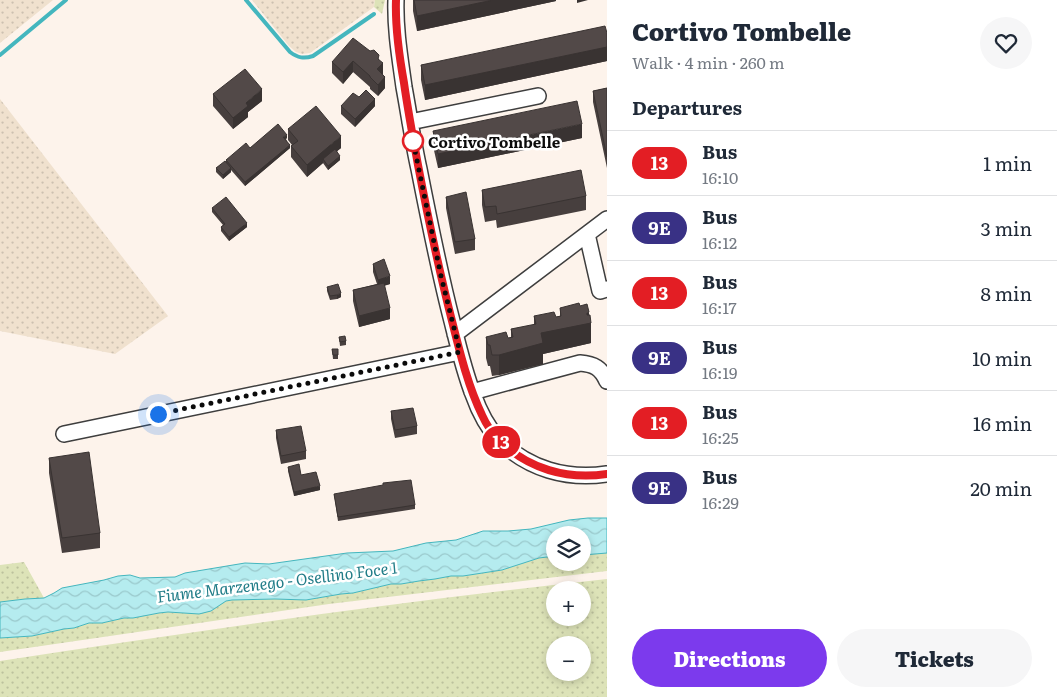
<!DOCTYPE html>
<html lang="en">
<head>
<meta charset="utf-8">
<style>
	body { margin:0; font-family:Literata,serif; background:#f6f6f7; color:#1f2937; height:100vh; display:flex; flex-direction:column; font-size:19px; white-space:nowrap }
	* { box-sizing:border-box; margin:0 }
	p { font-size:16px; color:#747a83 }
	.icon { flex:none; width:28px; height:28px; fill:none; stroke:currentColor; stroke-width:2; stroke-linecap:round; stroke-linejoin:round }
	.map { position:relative; flex:1; overflow:hidden }
	.details { display:flex; flex-direction:column; background:#fff; width:450px }
	.details>* { flex:none }
	.badge { padding:0 10px; border-radius:16px; font-size:18px; line-height:32px }
	.controls { position:absolute; left:546px; top:526px; display:grid; gap:10px }
	.controls a { display:grid; place-items:center; width:45px; height:45px; border-radius:50%; background:#fff; box-shadow:0 2px 8px #0003; font-size:25px }
	.you { position:absolute; width:25px; height:25px; margin:-12px; border:4px solid #fff; border-radius:50%; background:#1a73e8; box-shadow:0 0 0 8px #1a73e833 }
	.map>.badge { position:absolute; translate:-50% -50%; box-shadow:0 0 0 2px #fff }
	h2 { padding:0 25px; font-size:19px; line-height:45px }
	.round { display:grid; place-items:center; flex:none; width:52px; height:52px; border-radius:26px; background:#f6f6f7 }
	.headline { display:flex; align-items:center; justify-content:space-between; height:85px; padding:0 25px }
	h1 { font-size:24px; font-weight:800; line-height:38px }
	.action { display:flex; gap:10px; margin-top:auto; padding:10px 25px }
	.action a { flex:1; height:58px; border-radius:30px; background:#7c3aed; color:#fff; font-size:20px; font-weight:800; line-height:58px; text-align:center }
	.action a+a { background:#f6f6f7; color:#1f2937 }
	ul { padding:0; list-style:none }
	li { display:flex; align-items:center; gap:15px; height:65px; padding:0 25px; border-top:1px solid #e0e1e3 }
	li div { flex:1 }
	li b { display:block; font-size:19px }
	li em { font-style:normal }
	li .badge { min-width:55px; font-weight:700; text-align:center }
	main { display:flex; flex:1; min-height:0 }
	.map>svg:first-child { display:block }
	.farmland { fill:url(#farmland-dots) }
	.grass { fill:url(#grass-dots); fill-rule:evenodd }
	.water { fill:url(#water-waves); stroke:#44b6be }
	.lines { fill:none; stroke-linecap:round; stroke-linejoin:round }
	.stream { stroke:#44b6be; stroke-width:4 }
	.minor-casing { stroke:#3e3e3e; stroke-width:18 }
	.minor { stroke:#fff; stroke-width:15 }
	.wall { fill:#473f3e }
	.shaded-wall { fill:#393332 }
	.building { fill:#524948; stroke:#393332 }
	.line-casing { stroke:#fff; stroke-width:11 }
	.line { stroke:#e31e24; stroke-width:8 }
	.walk { stroke:#0b0b0b; stroke-width:5; stroke-dasharray:0 9 }
	.stop-dot { fill:#fff; stroke:#e31e24; stroke-width:2.5 }
	.labels { text-anchor:middle; dominant-baseline:central; stroke-width:5; stroke-linejoin:round; paint-order:stroke }
	.stop-label { font-size:15px; font-weight:bold; fill:#0b0b0b; stroke:#fff; text-anchor:start }
	.water-label { font-size:16px; font-style:italic; fill:#227d88; stroke:#fff }
</style>
</head>
<body>
<main>
<div class="map">
<svg width="607" height="697" viewBox="0 0 607 697">
	<defs>
		<pattern id="farmland-dots" width="8" height="8" patternUnits="userSpaceOnUse" patternTransform="scale(1.25)"><rect width="8" height="8" fill="#f0e1ce"/><path d="M2 2h.1M6 6h.1" fill="none" stroke="#ccc0b0" stroke-width="1.8" stroke-linecap="round"/></pattern>
		<pattern id="grass-dots" width="8" height="8" patternUnits="userSpaceOnUse" patternTransform="scale(1.25)"><rect width="8" height="8" fill="#dde3b8"/><path d="M2 2h.1M6 6h.1" fill="none" stroke="#bcc19d" stroke-width="1.8" stroke-linecap="round"/></pattern>
		<pattern id="water-waves" width="16" height="10" patternUnits="userSpaceOnUse" patternTransform="scale(1.25)"><rect width="16" height="10" fill="#b5ecef"/><path d="M0 5q4-4 8 0t8 0" fill="none" stroke="#9ac9cc"/></pattern>
	</defs>
	<rect width="100%" height="100%" fill="#fdf3eb"/>
	<path class="farmland" d="M0,0H53L0,43Z
		M252,0H375L374,7L310,53L302,54L296,52L289,46Z
		M0,99L168,316L115,354L0,331Z"/>
	<path class="grass" d="M375,0H385L382,14L374,7Z
		M607,553V571L329,604L0,652V638L32,636L64,629L74,628L89,623H102L124,618H133L159,613L168,612L199,614L216,607L226,601L232,600L275,599L306,600L341,594L353,593L391,584H401L419,581L435,579L451,576H463L502,570L539,558L555,556V562H582L583,555Z
		M24,562L44,598L25,599L0,602V565Z
		M607,579V697H0V661C202,630 404,601 607,579ZM555,590H582V618H555ZM555,645H582V672H555Z"/>
	<path class="water" d="M588,518H607V553L583,555L582,535H555V556L539,558L502,570L463,576H451L435,579L419,581L401,584H391L353,593L341,594L306,600L275,599L232,600L226,601L211,611L199,614L168,612L159,613L133,618H124L102,623H89L74,628L64,629L32,636L0,638V602L25,599L44,598L54,593L62,588L104,580L118,576L130,575L140,578L175,577L185,573L245,563L269,564L347,553L393,551L426,543L456,540L483,531H508L531,529L569,520Z"/>
	<g class="lines">
		<path class="stream" d="M246,0L290,52C298,58 304,59 313,56L374,14
			M0,55L66,0"/>
		<defs>
			<path id="minor" d="M396,0C395,29 400,58 404,87C409,114 413,142 419,169C429,220 439,271 452,321C458,345 464,371 473,394C479,411 487,427 499,440C528,469 567,480 607,474
				M410,122L538,96
				M587,234L600,291L607,289
				M455,334L607,219
				M472,392L580,363C594,364 601,368 607,381
				M64,434L460,352"/>
		</defs>
		<use href="#minor" class="minor-casing"/>
		<use href="#minor" class="minor"/>
	</g>
	<path class="wall" d="M413,0H556V1L417,31L413,11Z
		M607,33V61L425,100L421,80V65Z
		M370,51L379,59L383,74L385,88L378,96L370,89V87L353,72L343,84L332,73V62Z
		M607,88V168L593,102V91Z
		M213,94L262,101L248,112V117L233,129L213,106Z
		M341,106H375L355,127L341,114Z
		M288,129L341,148L337,151L340,160L328,170L323,163L307,177L291,157V146L292,145L288,140Z
		M433,131L582,138L438,168L433,146Z
		M287,138L286,139L290,148L245,186L231,170V172L223,179L216,172V168L226,162V160L250,148Z
		M482,190L586,196V210L497,228L496,220L485,222L482,205Z
		M446,197L475,239V250L455,254L446,208Z
		M212,208L247,227L229,241L221,231V227L223,225L212,212Z
		M373,264L390,284L384,286L390,319L359,327L353,301V290L377,284L373,272Z
		M327,287L341,297L337,299L330,300L327,291Z
		M580,306L591,343L543,354V364L499,375L492,376L490,366H488L486,358V337L508,338H511V329L534,325V316L556,317L560,316V308Z
		M339,337L346,341V345L340,346Z
		M332,349H338V359H333Z
		M391,411L417,426V434L395,438L391,419Z
		M276,430L306,451V459L281,464L276,438Z
		M49,458L100,533V548L62,553L49,473Z
		M288,467L301,475L320,490L294,496L288,471Z
		M334,494L415,505V509L338,521Z"/>
	<path class="shaded-wall" d="M493,0H556V1L417,31V16Z
		M577,0H588L577,3Z
		M607,47V61L425,100V85Z
		M353,61V72L343,84V72Z
		M383,63V74L377,80V69Z
		M385,77V88L378,96V85Z
		M262,89V101L248,112V117L233,129V118L246,103Z
		M375,99V106L355,127V119Z
		M582,124V138L438,168V154Z
		M287,135V138L283,141V137Z
		M341,136V148L324,162L323,159V163L307,177V165Z
		M290,145V148L245,186V182Z
		M340,156V160L328,170V166Z
		M231,168V172L223,179V175Z
		M247,223V227L229,241V237Z
		M390,276V284L378,287V280Z
		M341,293V297L337,299V295Z
		M390,308V319L359,327V316Z
		M589,312V323H591V343L543,354V364L499,375V355L541,333Z
		M320,486V490L294,496V492Z"/>
	<path class="building" d="M414,0H493L417,16Z
		M605,26L607,33V47L425,85L421,65Z
		M353,38L370,51L374,50L379,55L378,59L383,63L377,69L385,77L378,85L370,77V76L353,61L343,72L332,62Z
		M245,69L262,89L246,103L248,106L233,118L213,94Z
		M607,88V157L593,91Z
		M366,90L375,99L355,119L341,106L353,93L359,97Z
		M577,101L582,124L438,154L433,131Z
		M316,106L341,136L307,165L291,146L298,141L288,129Z
		M278,124L287,135L283,137L290,145L245,182L226,160L246,143L250,148Z
		M335,149L340,156L328,166L323,159Z
		M225,161L231,168L223,175L216,168Z
		M581,170L586,196L497,214L496,206L485,207L482,190Z
		M466,192L475,239L455,242L446,197Z
		M226,197L247,223L229,237L221,227L225,224L212,208Z
		M384,259L390,276L378,280L373,264Z
		M384,283L390,308L359,316L353,290Z
		M338,284L341,293L337,295L330,296L327,287Z
		M579,303L580,306L587,304L589,312L587,313V315H590L591,323L541,333L543,343L499,355H492L490,345H488L486,337L506,332L508,338L513,337L511,329L536,324L534,316L554,312L556,317L561,316L560,308Z
		M345,336L346,341L340,342L339,337Z
		M332,349H338V355H333Z
		M413,408L417,426L395,430L391,411Z
		M301,426L306,451L281,456L276,430Z
		M89,452L100,533L62,538L49,458Z
		M299,464L301,475L316,472L320,486L294,492L288,467Z
		M411,480L415,505L338,517L334,494L383,485V483Z"/>
	<g class="lines">
		<defs>
			<path id="line" d="M396,0C395,28 399,55 404,83C408,111 413,138 418,165C428,218 439,270 452,321C460,353 468,386 482,415C486,424 493,434 499,440C528,469 567,480 607,474"/>
		</defs>
		<use href="#line" class="line-casing"/>
		<use href="#line" class="line"/>
		<path class="walk" d="M158,414L460,352L441,276L413,141"/>
	</g>
	<circle class="stop-dot" cx="413" cy="141" r="10"/>
	<g class="labels">
		<g class="stop-label">
			<text x="428" y="141">Cortivo Tombelle</text>
		</g>
		<g class="water-label">
			<text transform="translate(277 581) rotate(-7)">Fiume Marzenego - Osellino Foce 1</text>
		</g>
	</g>
</svg>
<div class="controls">
<a><svg class="icon" aria-label="layers" viewBox="0 0 24 24"><path d="M12 4l9 5-9 5-9-5zM3 14l9 5 9-5"/></svg></a>
<a>+</a>
<a>−</a>
</div>
<div class="you" style="left:158px;top:414px"></div>
<b class="badge" style="left:501px;top:442px;background:#e31e24;color:#fff">13</b>
</div>
<section class="details">
<div class="headline"><div><h1>Cortivo Tombelle</h1><p>Walk · 4 min · 260 m</p></div><a class="round"><svg class="icon" aria-label="heart" viewBox="0 0 24 24"><path d="M12 20l-8-8c-3-5 5-10 8-4 3-6 11-1 8 4z"/></svg></a></div>
<h2>Departures</h2>
<ul>
<li><span class="badge" style="background:#e31e24;color:#fff">13</span><div><b>Bus</b><p>16:10</p></div><em>1 min</em></li>
<li><span class="badge" style="background:#393185;color:#fff">9E</span><div><b>Bus</b><p>16:12</p></div><em>3 min</em></li>
<li><span class="badge" style="background:#e31e24;color:#fff">13</span><div><b>Bus</b><p>16:17</p></div><em>8 min</em></li>
<li><span class="badge" style="background:#393185;color:#fff">9E</span><div><b>Bus</b><p>16:19</p></div><em>10 min</em></li>
<li><span class="badge" style="background:#e31e24;color:#fff">13</span><div><b>Bus</b><p>16:25</p></div><em>16 min</em></li>
<li><span class="badge" style="background:#393185;color:#fff">9E</span><div><b>Bus</b><p>16:29</p></div><em>20 min</em></li>
</ul>
<div class="action"><a>Directions</a><a>Tickets</a></div>
</section>
</main>
</body>
</html>
